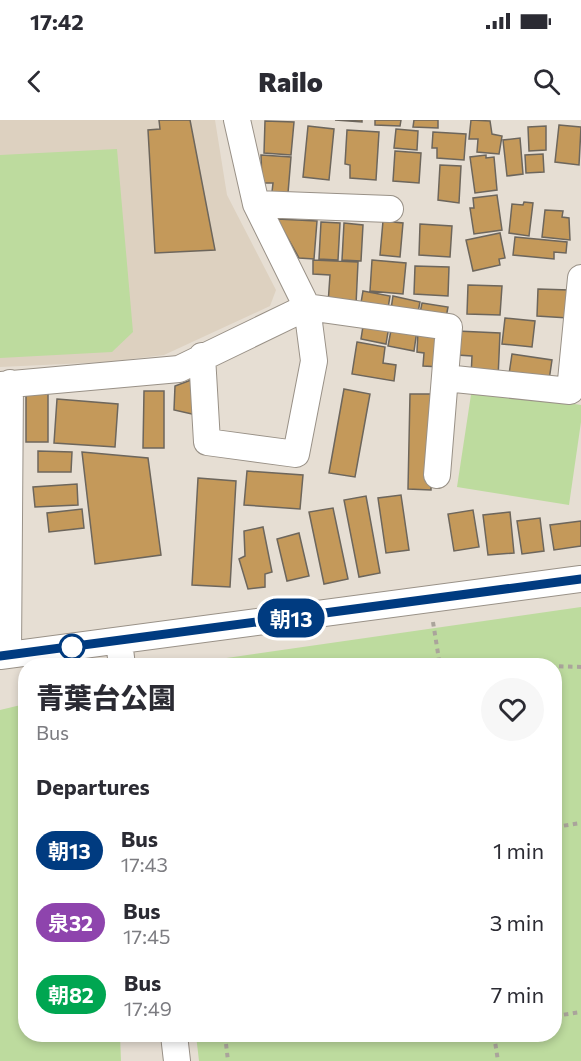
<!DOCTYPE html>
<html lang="en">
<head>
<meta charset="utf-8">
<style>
	body { margin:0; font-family:Commissioner,"Noto Sans JP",sans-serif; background:#f7f7f7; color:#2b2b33; height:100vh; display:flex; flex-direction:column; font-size:22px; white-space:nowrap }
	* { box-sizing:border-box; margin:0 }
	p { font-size:20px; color:#7c7c81 }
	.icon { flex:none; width:33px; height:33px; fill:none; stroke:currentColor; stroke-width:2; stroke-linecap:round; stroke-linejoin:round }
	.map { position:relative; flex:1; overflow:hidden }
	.sheet { position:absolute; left:18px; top:538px; width:544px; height:384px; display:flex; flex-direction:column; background:#fff; border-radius:24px; box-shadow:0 3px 9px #0003 }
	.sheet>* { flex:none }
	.badge { padding:0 12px; border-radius:20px; font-size:21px; line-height:39px }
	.map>.badge { position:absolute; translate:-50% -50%; box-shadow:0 0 0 3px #fff }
	h2 { padding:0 18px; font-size:22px; line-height:54px }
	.round { display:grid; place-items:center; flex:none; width:63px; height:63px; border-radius:32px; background:#f7f7f7 }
	.summary { display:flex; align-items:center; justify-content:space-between; height:102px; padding:0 18px }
	h1 { font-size:28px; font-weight:800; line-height:45px }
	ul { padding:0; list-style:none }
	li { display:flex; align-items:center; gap:18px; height:72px; padding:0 18px }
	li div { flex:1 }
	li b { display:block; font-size:22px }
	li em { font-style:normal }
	li .badge { min-width:66px; font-weight:700; text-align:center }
	.status { display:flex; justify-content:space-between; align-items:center; height:42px; padding:0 30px; background:#fff; direction:ltr }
	.status svg { height:16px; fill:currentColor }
	header { display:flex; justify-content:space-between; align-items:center; height:78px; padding:0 18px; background:#fff; font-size:27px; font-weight:800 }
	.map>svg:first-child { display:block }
	.built { fill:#ddd1c0 }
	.green { fill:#bddb9e }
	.building { fill:#c4995a; stroke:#6d665c; stroke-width:1.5 }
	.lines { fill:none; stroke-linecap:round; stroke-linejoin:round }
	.minor-casing { stroke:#999187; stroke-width:28 }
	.path { stroke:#aaa49b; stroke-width:4; stroke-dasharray:4.5 4.5; stroke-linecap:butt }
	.minor { stroke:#fff; stroke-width:26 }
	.line-casing { stroke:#fff; stroke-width:14 }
	.line { stroke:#003b80; stroke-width:9 }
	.stop-dot { fill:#fff; stroke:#003b80; stroke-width:3 }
</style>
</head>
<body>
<div class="status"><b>17:42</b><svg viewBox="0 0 49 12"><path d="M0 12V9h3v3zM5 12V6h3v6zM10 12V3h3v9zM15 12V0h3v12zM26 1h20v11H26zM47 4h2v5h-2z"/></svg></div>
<header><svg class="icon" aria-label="back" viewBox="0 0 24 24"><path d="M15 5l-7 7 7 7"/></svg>Railo<svg class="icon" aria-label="search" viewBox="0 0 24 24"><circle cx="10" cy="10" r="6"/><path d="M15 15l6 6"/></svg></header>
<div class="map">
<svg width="581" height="941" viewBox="0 0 581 941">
	<rect width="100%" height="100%" fill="#e6ded3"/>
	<path class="built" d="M0,0H215L227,75L276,170L270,186L164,235L108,242L0,247Z"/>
	<path class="green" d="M117,29L133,212L112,232L0,238V35Z
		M472,268L581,285V302L569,385L457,367Z
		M581,487V941H199L196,915H555V546H171Z
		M25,584L26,915H120L121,941H0V590Z"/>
	<path class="building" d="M159,0H190L215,130L155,133L148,10L160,9Z
		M335,0H362V2Z
		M375,0H401L400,6L375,5Z
		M414,0H438V8L413,7Z
		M471,0L490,1L492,14L502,16L499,34L477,32L478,19H469Z
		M265,1L294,2L291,35L264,33Z
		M559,5L581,7L579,45L555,42Z
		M308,6L334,9L329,60L303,57Z
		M546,6V30L529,31L528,7Z
		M396,9L418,11L417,30L394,28Z
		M347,10L379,12L376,60L350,58V45L345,44Z
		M433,12L466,14L464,40L437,38V28H432Z
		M520,18L523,54L507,56L503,20Z
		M395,31L421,33L419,63L393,61Z
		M543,34L544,52L526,53L525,35Z
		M261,35L291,37L288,73L272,72L273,63H262Z
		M486,35V38L494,37L497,70L475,73L470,37Z
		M440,45L461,46L459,83L438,80Z
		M497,75L502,110L474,114L470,88H474L473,78Z
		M524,82L533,83L529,116L509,113L512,84L523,85Z
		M545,90L563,91L562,97L569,98L570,120L542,117Z
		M277,99L317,101L314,139L299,138Z
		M383,101L403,103L400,137L380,135Z
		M321,102L340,103L338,140L319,139Z
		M344,103L363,105L361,141L342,140Z
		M420,104L452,106L450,137L419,135Z
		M500,113L505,138L499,139L500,145L473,151L466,120Z
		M515,117L567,122L566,133L554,132V139L513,135Z
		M313,140L358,142L356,185L328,184L330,155L313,154Z
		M372,140L406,143L403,174L370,171Z
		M415,146L449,147L448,176L414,174Z
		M468,165L502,166L500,195L467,194Z
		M538,169L569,170L568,198L537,196Z
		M363,171L390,176L387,194L360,189Z
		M393,176L420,182L416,202L390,196Z
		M422,183L448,187L445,203L419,198Z
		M505,198L535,201L532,227L502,224Z
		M364,200L389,206L386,224L361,219Z
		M392,205L417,210L414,231L388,226Z
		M418,211L443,213L441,247L423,246L424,233L417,232Z
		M457,211L500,213L498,258L471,257L472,236L457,235Z
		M357,222L385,227L383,243L396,245L394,261L352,254Z
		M512,234L552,240L548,267L508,261Z
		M199,257L201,296L174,290L175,266Z
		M344,269L370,274L355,357L329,353Z
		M144,271H164V328H143Z
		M26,273H48V322H26Z
		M410,274H433L431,370L408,369Z
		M57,279L118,284L115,327L54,323Z
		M38,331L72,332L71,352H38Z
		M82,332L148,338L161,435L95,444Z
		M247,351L303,355L300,389L244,385Z
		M198,358L236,361L230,467L192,465Z
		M77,364L78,385L35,387L33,367Z
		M401,375L409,430L386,433L378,378Z
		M366,376L380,453L359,457L344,380Z
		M333,388L348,459L324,464L309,392Z
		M82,389L84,408L49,412L47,393Z
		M473,390L479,427L454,431L448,394Z
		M510,392L514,433L488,435L483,395Z
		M540,398L544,431L522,434L517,401Z
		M581,401V426L554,430L550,405Z
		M263,407L272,452L265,454V467L248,469L239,439L245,436L244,411Z
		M299,413L309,456L287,461L277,419Z"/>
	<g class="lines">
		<defs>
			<path id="minor" d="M256,84L390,89
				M202,236L207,322L296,334L314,241L307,187L256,84L237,0
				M445,258L570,271L581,158
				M0,265L179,249L307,187L449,207L437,355
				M119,521L122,546
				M8,535L10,263
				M0,536L581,459
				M174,915L177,941"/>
		</defs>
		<use href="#minor" class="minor-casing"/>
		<path class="path" d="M433,502L440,546
			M550,546L581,547
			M555,707L581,703
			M555,896L581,892
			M225,915L228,941
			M494,915L498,941"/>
		<use href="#minor" class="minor"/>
	</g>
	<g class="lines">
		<defs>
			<path id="line" d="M0,536L581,459"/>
		</defs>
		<use href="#line" class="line-casing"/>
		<use href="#line" class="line"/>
	</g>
	<circle class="stop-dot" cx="72" cy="527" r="12"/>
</svg>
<b class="badge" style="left:291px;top:498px;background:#003b80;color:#fff">朝13</b>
<section class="sheet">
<div class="summary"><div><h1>青葉台公園</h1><p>Bus</p></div><a class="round"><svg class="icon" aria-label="heart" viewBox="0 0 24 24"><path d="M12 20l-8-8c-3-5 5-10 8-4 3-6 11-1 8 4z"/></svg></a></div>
<h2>Departures</h2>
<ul>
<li><span class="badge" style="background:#003b80;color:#fff">朝13</span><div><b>Bus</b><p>17:43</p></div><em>1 min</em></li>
<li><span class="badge" style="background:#8e44ad;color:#fff">泉32</span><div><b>Bus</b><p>17:45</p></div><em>3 min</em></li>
<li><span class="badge" style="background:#00a651;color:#fff">朝82</span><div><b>Bus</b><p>17:49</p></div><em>7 min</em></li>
</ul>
</section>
</div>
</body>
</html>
